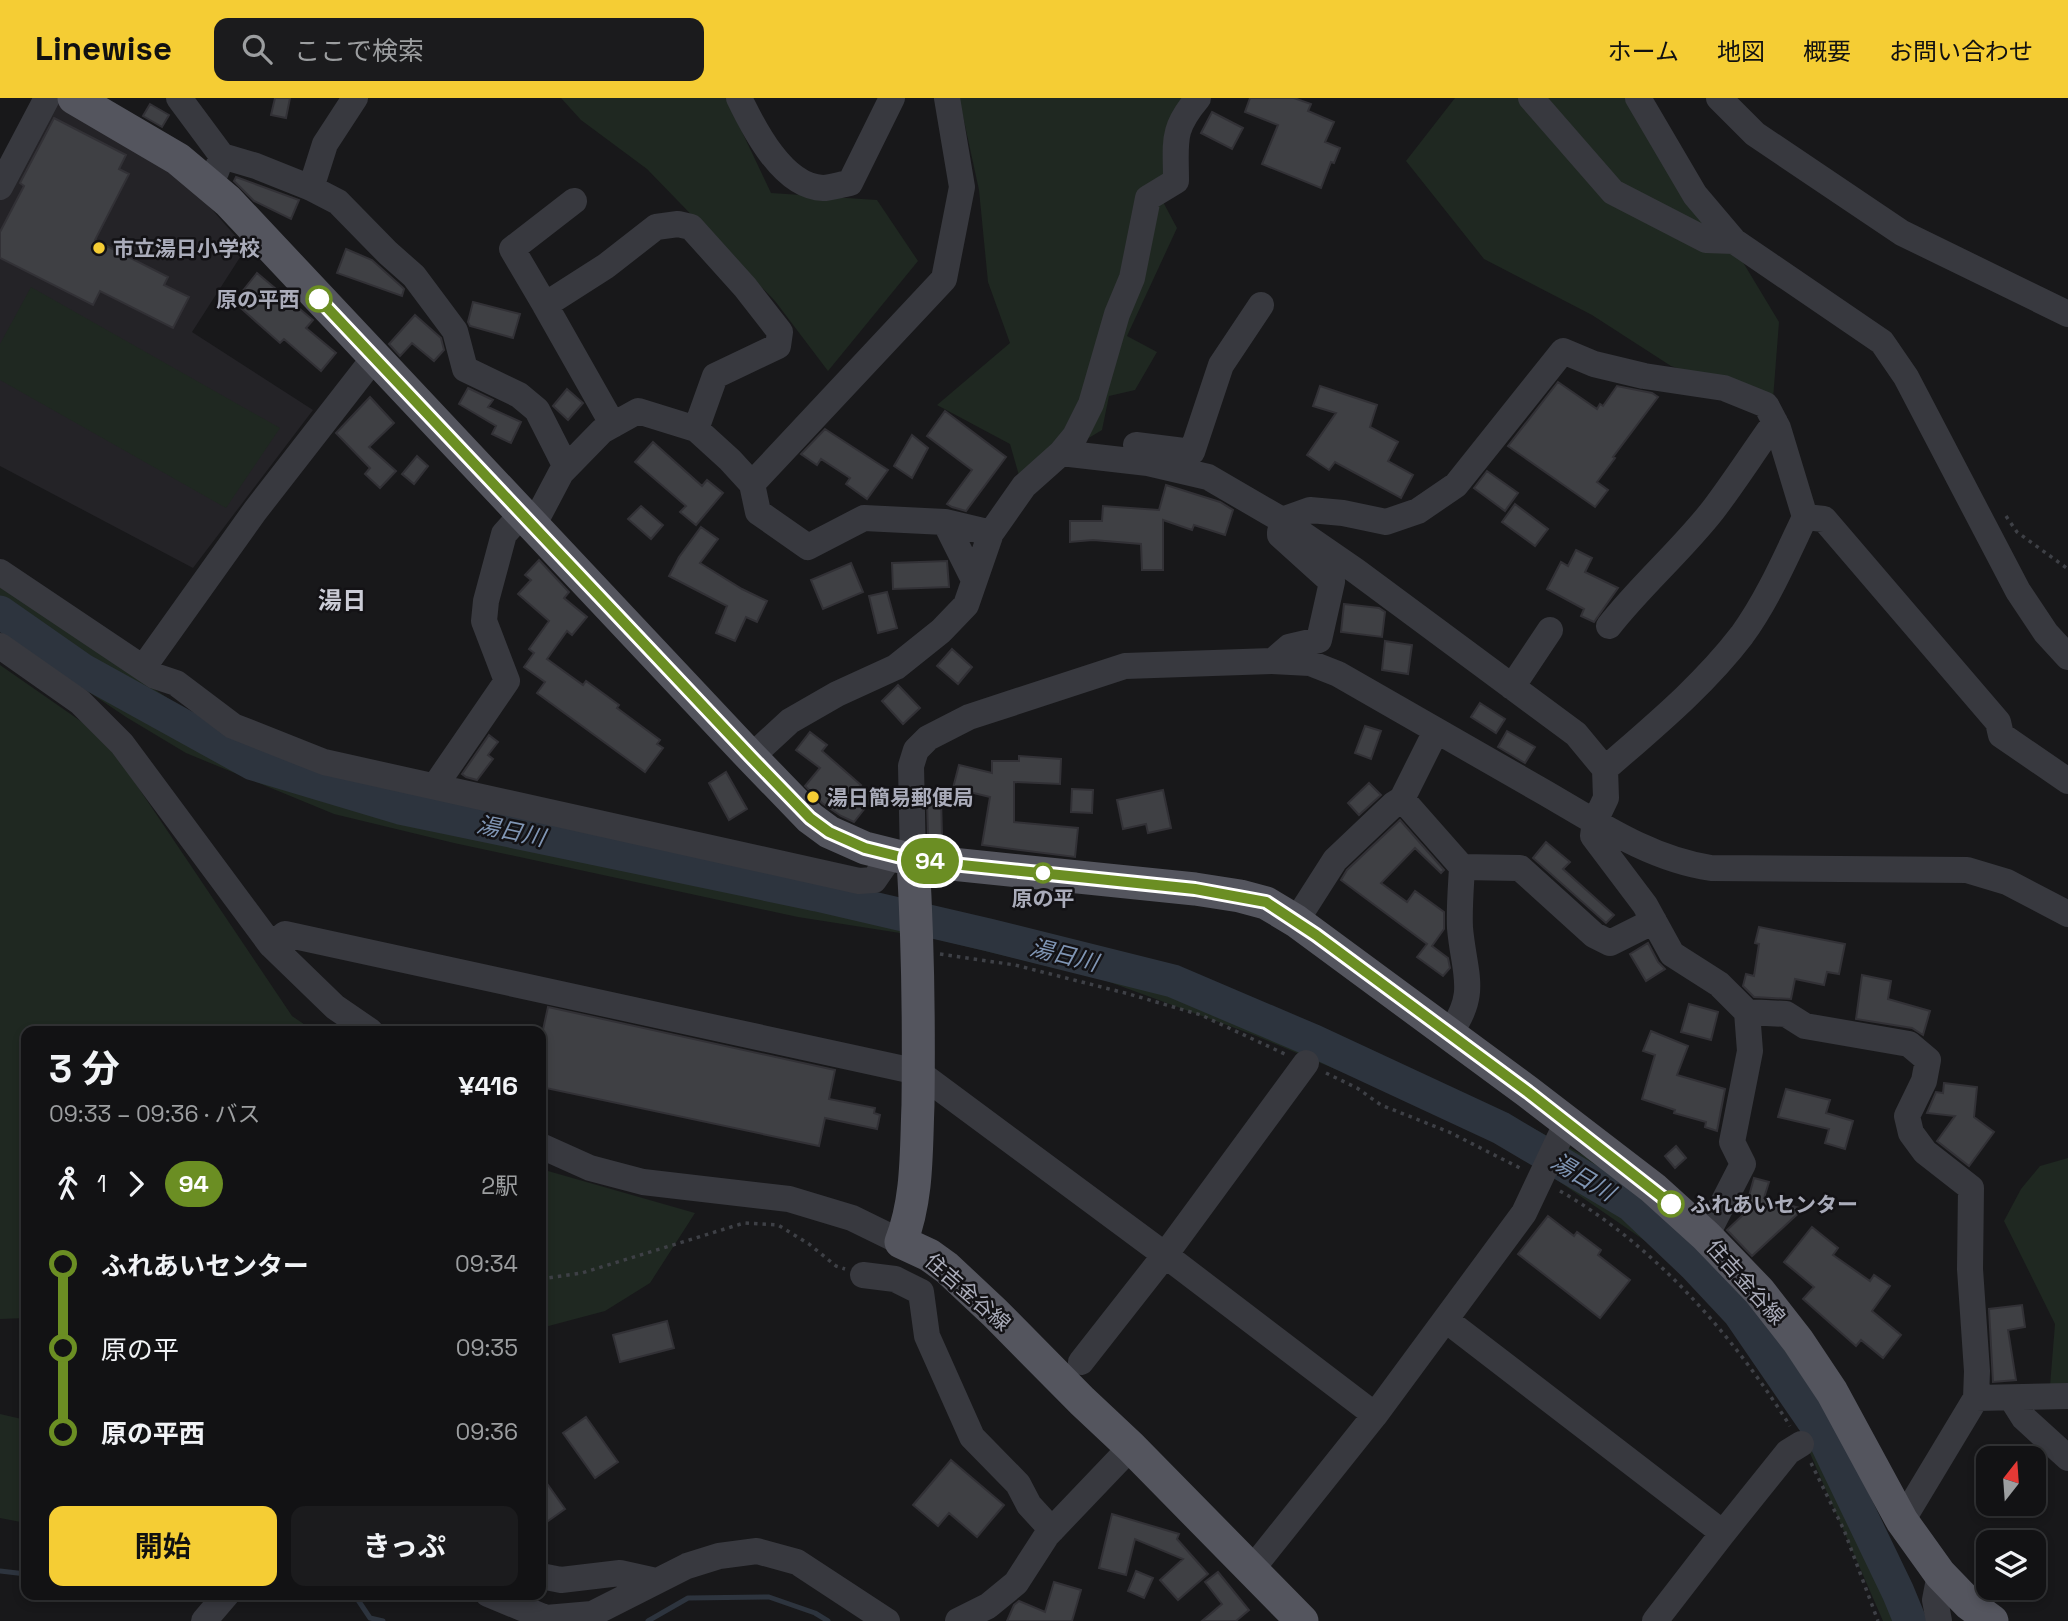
<!DOCTYPE html>
<html lang="ja">
<head>
<meta charset="utf-8">
<style>
	body { margin:0; font-family:"Space Grotesk","Noto Sans JP",sans-serif; background:#1b1b1d; color:#f1f3f6; height:100vh; display:flex; flex-direction:column; font-size:26px; white-space:nowrap }
	* { box-sizing:border-box; margin:0 }
	p { font-size:23px; color:#9c9ea0 }
	.icon { flex:none; width:38px; height:38px; fill:none; stroke:currentColor; stroke-width:2; stroke-linecap:round; stroke-linejoin:round }
	.map { position:relative; flex:1; overflow:hidden }
	.side { position:absolute; left:21px; top:928px; width:525px; height:574px; display:flex; flex-direction:column; background:#121214; border-radius:14px; box-shadow:0 4px 10px #0003,0 0 0 2px #313234 }
	.side>* { flex:none }
	.badge { padding:0 14px; border-radius:23px; font-size:24px; line-height:46px }
	.needle { width:46px; rotate:17deg }
	.controls { position:absolute; left:1976px; top:1348px; display:grid; gap:14px }
	.controls a { display:grid; place-items:center; width:70px; height:70px; border-radius:14px; background:#121214; box-shadow:0 4px 10px #0003,0 0 0 2px #313234; font-size:35px }
	.map>.badge { position:absolute; translate:-50% -50%; box-shadow:0 0 0 4px #fff }
	.legs { display:flex; align-items:center; gap:10px; height:77px; padding:0 28px; font-size:23px }
	.legs p { margin-inline-start:auto }
	.headline { display:flex; align-items:center; justify-content:space-between; height:119px; padding:0 28px }
	h1 { font-size:38px; font-weight:700; line-height:52px }
	.primary-button { display:flex; gap:14px; margin-top:auto; padding:14px 28px }
	.primary-button a { flex:1; height:80px; border-radius:14px; background:#f5cd34; color:#111; font-size:28px; font-weight:700; line-height:80px; text-align:center }
	.primary-button a+a { background:#1b1b1d; color:#f1f3f6 }
	ul { padding:0 28px; list-style:none }
	li { display:flex; align-items:center; gap:24px; height:84px; font-size:26px }
	li i { display:grid; place-items:center; width:10px; height:100%; margin:0 9px; background:currentColor }
	li i::after { content:''; width:18px; height:18px; margin:-9px; border:5px solid; border-radius:50%; background:#121214 }
	li p { margin-inline-start:auto }
	li:first-child i { background:linear-gradient(#0000 50%,currentColor 0) }
	li:last-child i { background:linear-gradient(currentColor 50%,#0000 0) }
	header { display:flex; align-items:center; gap:42px; box-sizing:border-box; height:98px; padding:0 35px; background:#f5cd34; color:#111 }
	header strong { font-size:33px }
	nav { display:flex; gap:38px; margin-inline-start:auto; font-size:24px }
	.search { width:490px; height:63px; background:#1b1b1d; display:flex; align-items:center; gap:18px; box-sizing:border-box; padding:0 24px; border-radius:14px; color:#9c9ea0; font-size:26px }
	.map>svg:first-child { display:block }
	.built { fill:#242327 }
	.green { fill:#1f2821 }
	.lines { fill:none; stroke-linecap:round; stroke-linejoin:round }
	.stream { stroke:#2d343e; stroke-width:5 }
	.river { stroke:#2d343e; stroke-width:33 }
	.building { fill:#3f4044; stroke:#323136; stroke-width:2 }
	.path { stroke:#3e4046; stroke-width:3.5; stroke-dasharray:3.5 5; stroke-linecap:butt }
	.minor { stroke:#38393f; stroke-width:26 }
	.major { stroke:#54555e; stroke-width:33 }
	.line-1-casing { stroke:#fff; stroke-width:16 }
	.line-1 { stroke:#6b8e23; stroke-width:10 }
	.poi-dot { fill:#f5cd34; stroke:#131215; stroke-width:2.5 }
	.stop-1-dot { fill:#fff; stroke:#6b8e23; stroke-width:3.5 }
	.labels { text-anchor:middle; dominant-baseline:central; stroke-width:5; stroke-linejoin:round; paint-order:stroke }
	.poi-label { font-size:21px; font-weight:bold; fill:#aaacba; stroke:#131215; text-anchor:start }
	.stop-label { font-size:21px; font-weight:bold; fill:#aaacba; stroke:#131215; text-anchor:end }
	.street-label { font-size:21px; fill:#aaacba; stroke:#131215 }
	.water-label { font-size:23px; font-style:italic; fill:#8096b5; stroke:#131215 }
	.quarter-label { font-size:24px; font-weight:bold; fill:#cbccd6; stroke:#131215 }
</style>
</head>
<body>
<header>
<strong>Linewise</strong>
<div class="search"><svg class="icon" aria-label="search" viewBox="0 0 24 24"><circle cx="10" cy="10" r="6"/><path d="M15 15l6 6"/></svg>ここで検索</div>
<nav><a>ホーム</a><a>地図</a><a>概要</a><a>お問い合わせ</a></nav>
</header>
<div class="map">
<svg width="2068" height="1523" viewBox="0 0 2068 1523">
	<rect width="100%" height="100%" fill="#18181a"/>
	<path class="built" d="M54,1L177,72L246,150L192,234L313,312L193,470L0,368V100Z"/>
	<path class="green" d="M561,0H726L771,95L877,102L918,163L828,273L775,203L647,71L581,22Z
		M959,0H1184L1162,102L1177,130L1127,238L1157,254L1135,292L1109,298L1102,332L1020,381L1010,346L937,307L1010,245L988,184L979,92Z
		M1455,0H1644L1779,224L1773,301L1671,268L1592,217L1484,161L1406,63Z
		M31,189L280,330L226,410L0,282V246Z
		M0,485L182,610L281,662L545,716L710,760L870,796L957,820L1041,835L1170,868L1299,923L1424,982L1521,1024L1624,1079L1784,1235L1851,1365L1917,1523H1883L1799,1330L1737,1234L1667,1158L1528,1062L1423,1008L1254,937L1104,882L932,840L798,819L454,745L334,716L186,655L126,619L15,544L0,533Z
		M0,567L105,640L292,918L314,933H26V1220L0,1221Z
		M2068,1060V1288H2050L2055,1226L2004,1123L2021,1091L2040,1068Z
		M541,1071L695,1115L650,1185L605,1213L541,1230Z
		M0,1316L26,1322V1425L0,1420Z"/>
	<g class="lines">
		<path class="stream" d="M0,1473L26,1476
			M354,1496L370,1520L383,1523
			M648,1523L688,1500L769,1499L815,1515L828,1523"/>
		<path class="river" d="M0,514L83,572L253,666L400,710L817,797L989,837L1173,883L1314,943L1501,1030L1631,1107L1694,1167L1739,1215L1822,1336L1898,1494L1910,1523"/>
	</g>
	<path class="building" d="M275,0H290L286,20L271,17Z
		M1250,0H1294L1311,6L1308,13L1334,24L1325,44L1340,50L1334,65L1331,64L1321,90L1262,66L1278,27L1245,14Z
		M150,6L169,17L162,29L143,18Z
		M1212,14L1243,30L1232,51L1201,35Z
		M54,20L126,57L119,71L129,76L95,142L168,179L164,187L189,199L173,230L100,193L93,207L0,160V134L24,88L20,85Z
		M236,79L299,102L291,121L254,103L234,83Z
		M346,151L372,162L402,189L404,191L402,198L337,175Z
		M257,175L313,222L306,230L336,255L321,273L284,241L280,245L234,204Z
		M473,204L520,216L513,240L470,228L468,224Z
		M415,217L441,240L444,252L434,263L412,245L400,258L389,246Z
		M1558,284L1597,311L1600,306L1603,308L1617,288L1652,295L1658,299L1613,359L1615,360L1597,384L1608,392L1595,409L1508,348Z
		M1320,288L1377,307L1370,329L1398,344L1388,363L1413,377L1401,400L1335,364L1329,372L1307,357L1336,315L1313,308Z
		M468,290L493,302L488,309L521,324L511,345L492,336L496,328L459,306Z
		M567,291L583,305L568,322L553,308Z
		M370,299L394,325L369,349L396,373L380,390L365,376L370,370L336,335Z
		M945,313L1006,359L966,413L952,409L947,406L972,372L927,338Z
		M825,331L888,372L867,401L846,386L850,380L821,361L817,367L801,356Z
		M912,337L928,350L912,380L894,368Z
		M653,344L702,388L707,382L723,395L696,427L680,414L686,408L635,364Z
		M417,358L428,368L414,386L402,376Z
		M1487,373L1518,395L1505,413L1474,390Z
		M1166,387L1220,404L1233,412L1225,437L1194,427L1192,432L1163,422V472H1142L1141,446L1093,442L1070,444V423H1102L1103,408L1159,412Z
		M1515,406L1548,431L1535,448L1502,424Z
		M641,408L663,427L651,441L628,421Z
		M701,429L718,441L700,465L742,491L767,503L757,524L746,519L735,543L716,535L727,508L669,478L679,459Z
		M1576,452L1592,460L1585,474L1618,490L1594,524L1581,518L1584,511L1547,491L1561,464L1568,468Z
		M539,462L569,494L564,500L587,519L572,537L567,533L547,561L583,587L586,583L619,607L617,610L660,642L657,646L663,650L645,674L537,595L545,584L524,569L534,555L529,551L549,523L518,496L531,482L525,477Z
		M947,463L949,489L893,491L892,465Z
		M851,465L863,494L823,511L811,482Z
		M887,494L897,530L878,535L869,498Z
		M1344,506L1379,510L1385,514L1382,539L1341,534Z
		M1385,543L1412,547L1408,576L1382,572Z
		M952,551L972,569L958,586L937,568Z
		M898,587L920,610L903,626L882,603Z
		M1480,605L1505,621L1496,635L1471,619Z
		M1365,628L1381,633L1371,661L1355,655Z
		M1507,633L1535,649L1525,665L1498,649Z
		M810,634L827,647L822,653L861,687L859,689L873,700L854,724L841,718L822,705L805,688L820,670L796,652Z
		M489,637L498,644L488,657L493,661L477,682L466,679L462,676Z
		M1019,658L1061,661L1060,686L1014,684V724L1078,730L1075,759L982,747L990,699L953,690L959,667L992,675V663H1019Z
		M726,674L747,711L729,722L709,685Z
		M1369,685L1381,697L1359,717L1348,705Z
		M1072,691L1093,692L1092,715L1071,714Z
		M1163,692L1171,730L1148,735L1146,726L1123,731L1117,702Z
		M941,700L942,738L928,739L927,701Z
		M1400,722L1444,772L1441,775L1415,750L1381,785L1407,804L1415,793L1444,814V831L1432,848L1448,860L1450,870L1443,878L1417,859L1427,846L1341,782L1347,772Z
		M1546,744L1570,764L1563,771L1614,817L1606,825L1533,760Z
		M1759,829L1845,846L1839,876L1827,874L1824,887L1795,881L1791,901L1754,899L1743,888L1746,876L1754,878L1759,846L1755,845Z
		M1648,845L1658,864L1665,871L1646,883L1630,856Z
		M1862,877L1891,883L1888,901L1930,913L1923,937L1912,930L1856,921Z
		M1689,906L1718,914L1711,942L1681,934Z
		M548,909L835,972L829,1001L875,1010L874,1015L880,1017L877,1031L825,1020L819,1048L541,989V941Z
		M1651,933L1688,948L1677,977L1725,991L1717,1033L1705,1029L1706,1024L1674,1015L1675,1012L1642,1001L1655,957L1643,953Z
		M1944,985L1977,989L1974,1019L1994,1034L1969,1068L1937,1043L1955,1018L1927,1015L1936,994L1943,995Z
		M1786,991L1830,1002L1826,1015L1853,1023L1845,1051L1825,1045L1829,1031L1778,1019Z
		M1676,1048L1686,1060L1675,1070L1665,1058Z
		M1754,1080L1769,1084L1764,1100L1803,1111L1752,1158L1727,1132L1744,1116Z
		M1548,1118L1574,1138L1577,1134L1601,1152L1598,1157L1630,1182L1600,1220L1518,1156Z
		M1812,1129L1838,1150L1833,1157L1870,1183L1874,1177L1890,1188L1872,1213L1901,1237L1883,1260L1861,1242L1856,1248L1803,1201L1814,1189L1784,1164Z
		M2022,1207L2025,1229L2008,1232L2016,1282L1993,1284L1989,1211Z
		M667,1223L674,1250L620,1264L613,1237Z
		M586,1319L618,1364L595,1380L563,1335Z
		M951,1362L1004,1407L977,1439L949,1415L938,1428L913,1407Z
		M541,1377L565,1411L541,1428Z
		M1112,1416L1179,1436L1177,1441L1208,1476L1178,1502L1160,1482L1183,1461L1135,1441L1126,1477L1099,1470Z
		M1136,1473L1153,1480L1144,1500L1128,1493Z
		M1218,1474L1249,1512L1236,1523H1202L1222,1506L1205,1484Z
		M1054,1484L1081,1492L1072,1523H1007L1014,1507L1019,1503L1045,1514Z"/>
	<g class="lines">
		<path class="path" d="M2006,418L2017,434L2068,471
			M940,856L1015,867L1129,896L1201,917L1287,957
			M1326,975L1357,990L1381,1007L1449,1034L1520,1070
			M1560,1093C1653,1146 1733,1237 1790,1328
			M541,1181L582,1175L744,1125L778,1127L809,1146L836,1168L845,1171
			M1811,1365L1844,1432L1878,1523"/>
		<path class="minor" d="M179,0L222,58L216,74
			M739,0C754,31 783,89 823,90C831,90 842,86 850,85L892,0
			M1531,0L1613,94L1706,142L1734,143
			M1638,0L1695,97L1734,143L1882,244L1906,279L2018,493L2046,535L2068,559
			M1719,0L1755,36L1902,135L2068,216
			M222,58L256,68L311,90L338,104L388,155L414,178L455,233L465,271L519,297L537,312L566,369
			M0,89L47,0
			M311,90L325,46L355,0
			M545,207L512,151L574,103
			M613,327L545,207L606,168L656,129L678,126L691,129L745,189L780,234L778,248L715,278L696,331
			M1136,347L1192,354L1221,267L1261,207
			M1061,355L1148,365L1208,379L1282,422L1356,473L1576,636L1605,671L1606,700L1595,723L1593,738L1645,807L1672,856L1719,886L1747,914L1750,953L1732,1044L1743,1066L1706,1138
			M752,386L944,181L962,89L947,0
			M1282,422L1310,412L1343,415L1386,424L1418,413L1456,387L1563,253L1594,266L1644,278L1724,290L1766,307L1778,330L1805,419L1824,421L1998,624L2001,637L2068,683
			M945,424L974,482
			M533,428L561,375L602,333L638,313L696,331L730,362L752,386L758,414L808,449L864,420L945,424L991,435
			M0,474L155,578L176,585L233,628L324,664L859,783L874,782L892,756
			M1609,528C1641,487 1681,453 1713,412C1735,383 1754,353 1775,324
			M0,548L80,604L122,646L271,847L335,909L370,933
			M1273,563L1289,549L1319,542L1332,484L1280,437V434
			M143,570L255,413L374,260
			M1512,589L1550,532
			M1436,633L1402,701L1462,769
			M751,659L790,623L837,596L896,569L941,533L966,507L991,435L1024,388L1061,355L1075,338L1091,306L1117,216L1132,180L1148,100L1176,83C1176,43 1171,32 1198,0
			M1605,671C1653,629 1703,588 1742,537C1768,501 1786,459 1805,419
			M435,688L507,583L484,523L486,503L504,436L522,416
			M913,762L911,668L916,652L928,640L969,619L1125,568L1272,563L1310,565L1338,576C1406,615 1474,654 1542,693C1596,724 1649,761 1711,770L1967,772L2007,784L2068,816
			M1296,823L1335,762L1394,706L1402,701
			M271,847L285,836L918,974L1165,1157L1375,1317
			M1747,914L1786,916L1805,928L1909,946L1928,962L1924,983L1907,1018L1911,1035L1925,1054L1971,1090L1970,1171L1977,1273L1976,1300L1902,1423
			M1449,936C1479,895 1464,876 1460,830C1459,810 1461,789 1462,769L1520,770L1594,837L1610,845L1654,823
			M541,1048L590,1070L643,1084L789,1101L852,1120L901,1144
			M863,1177L895,1181L921,1194L927,1238L972,1339L1018,1386L1029,1407L1052,1432
			M1446,1222L1723,1435L1655,1523
			M1081,1264L1165,1157L1306,965
			M1976,1300L2068,1298
			M2012,1301L2024,1320L2068,1360
			M1723,1435L1788,1354L1801,1346
			M1252,1471L1375,1317L1524,1115L1567,1024
			M541,1478L561,1482L620,1475L656,1483
			M488,1496L546,1520L592,1516L687,1468L719,1458L757,1453L797,1464L887,1523
			M204,1523L227,1496
			M958,1523L988,1508L1016,1485L1047,1437L1131,1349
			M1939,1523L1935,1502L1940,1476"/>
		<path class="major" d="M74,0L178,61L228,103L751,659L810,720L829,734L865,750L913,762L1195,791L1240,798L1266,805L1296,823L1528,994L1653,1090L1706,1138L1759,1193L1798,1243L1832,1294L1902,1423L1940,1476L1969,1506L1992,1523
			M913,762C918,843 919,925 918,1007C916,1053 918,1100 901,1144L929,1157L947,1170L995,1215L1082,1303L1131,1349L1302,1523"/>
	</g>
	<g class="lines">
		<defs>
			<path id="line-1" d="M319,201L751,659L810,720L829,734L865,750L913,762L1195,791L1266,804L1316,837L1528,994L1671,1106"/>
		</defs>
		<use href="#line-1" class="line-1-casing"/>
		<use href="#line-1" class="line-1"/>
	</g>
	<g class="poi-dot">
		<circle cx="99" cy="150" r="7"/>
		<circle cx="813" cy="699" r="7"/>
	</g>
	<g class="stop-1-dot">
		<circle cx="319" cy="201" r="12"/>
		<circle cx="1043" cy="775" r="9"/>
		<circle cx="1671" cy="1106" r="12"/>
	</g>
	<g class="labels">
		<g class="poi-label">
			<text x="113" y="150">市立湯日小学校</text>
			<text x="827" y="699">湯日簡易郵便局</text>
		</g>
		<g class="stop-label">
			<text x="300" y="201">原の平西</text>
			<text x="1043" y="800" text-anchor="middle">原の平</text>
			<text x="1690" y="1106" text-anchor="start">ふれあいセンター</text>
		</g>
		<g class="street-label">
			<text transform="translate(1746 1184) rotate(48)">住吉金谷線</text>
			<text transform="translate(968 1194) rotate(41)">住吉金谷線</text>
		</g>
		<g class="water-label">
			<text transform="translate(511 733) rotate(12)">湯日川</text>
			<text transform="translate(1064 857) rotate(14)">湯日川</text>
			<text transform="translate(1583 1079) rotate(31)">湯日川</text>
		</g>
		<g class="quarter-label">
			<text x="342" y="502">湯日</text>
		</g>
	</g>
</svg>
<div class="controls">
<a><svg class="needle" viewBox="-14 -14 28 28"><path d="M0-13l5 13h-10z" fill="#e53935"/><path d="M0 13l5-13h-10z" fill="#9c9ea0"/></svg></a>
<a><svg class="icon" aria-label="layers" viewBox="0 0 24 24"><path d="M12 4l9 5-9 5-9-5zM3 14l9 5 9-5"/></svg></a>
</div>
<b class="badge" style="left:930px;top:763px;background:#6b8e23;color:#fff">94</b>
<section class="side">
<div class="headline"><div><h1>3 分</h1><p>09:33 – 09:36 · バス</p></div><b>¥416</b></div>
<div class="legs"><svg class="icon" aria-label="walk" viewBox="0 0 24 24"><circle cx="13" cy="4" r="2"/><path d="M13 8l-2 6 4 7M11 14l-3 7M7 12l3-4h3l4 4"/></svg>1<svg class="icon" aria-label="forward" viewBox="0 0 24 24"><path d="M9 5l7 7-7 7"/></svg><b class="badge" style="background:#6b8e23;color:#fff">94</b><p>2駅</p></div>
<ul>
<li><i style="color:#6b8e23"></i><b>ふれあいセンター</b><p>09:34</p></li>
<li><i style="color:#6b8e23"></i><span>原の平</span><p>09:35</p></li>
<li><i style="color:#6b8e23"></i><b>原の平西</b><p>09:36</p></li>
</ul>
<div class="primary-button"><a>開始</a><a>きっぷ</a></div>
</section>
</div>
</body>
</html>
